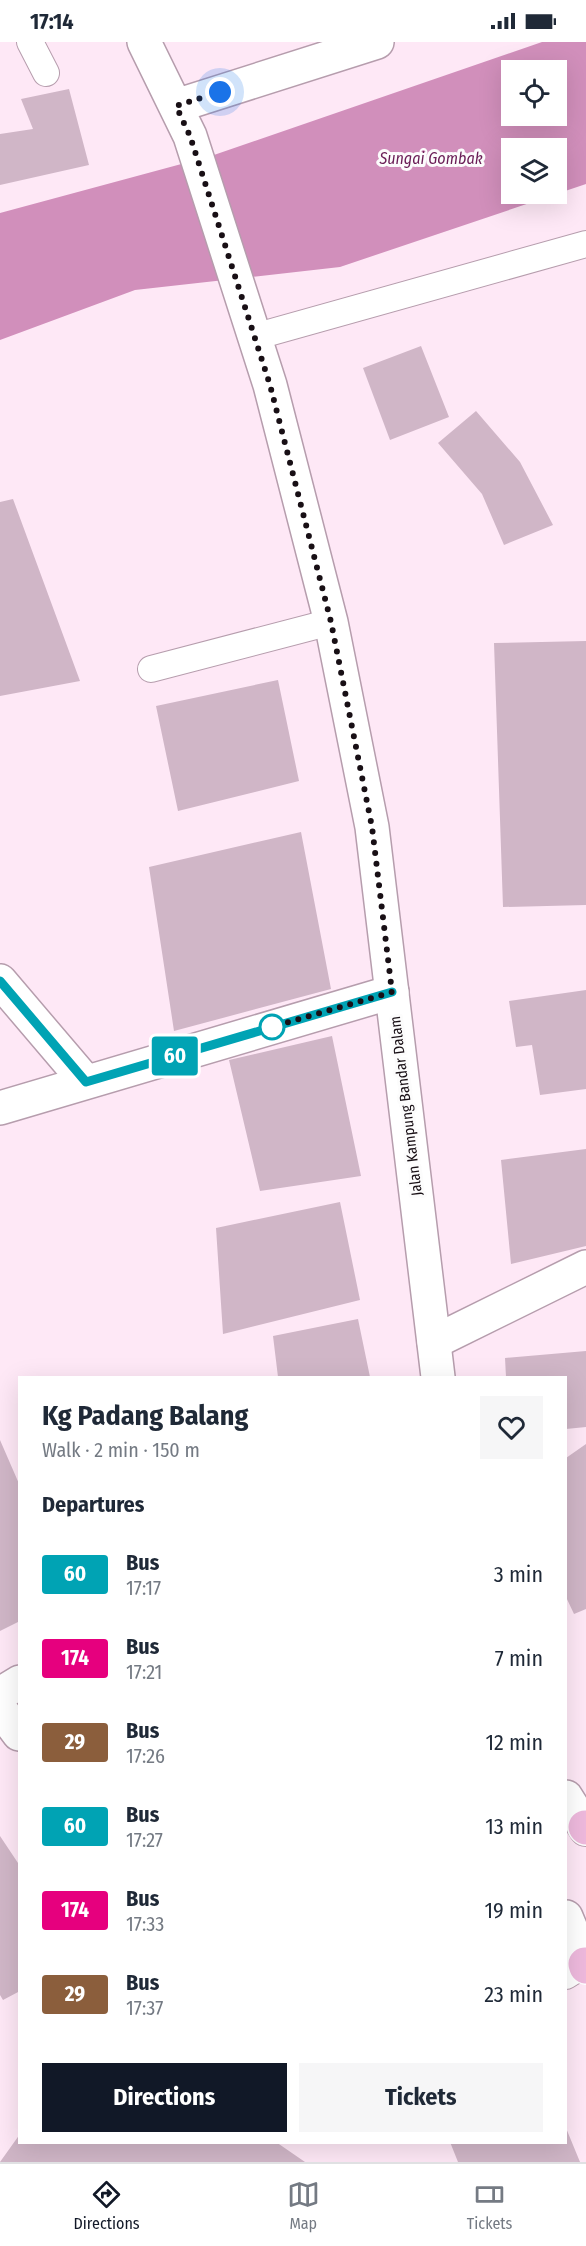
<!DOCTYPE html>
<html lang="en">
<head>
<meta charset="utf-8">
<style>
	body { margin:0; font-family:"Fira Sans Condensed",sans-serif; background:#f6f6f7; color:#1f2937; height:100vh; display:flex; flex-direction:column; font-size:22px; white-space:nowrap }
	* { box-sizing:border-box; margin:0 }
	p { font-size:20px; color:#747a83 }
	.icon { flex:none; width:33px; height:33px; fill:none; stroke:currentColor; stroke-width:2; stroke-linecap:round; stroke-linejoin:round }
	.map { position:relative; flex:1; overflow:hidden }
	.panel { position:absolute; left:18px; top:1334px; width:549px; height:768px; display:flex; flex-direction:column; background:#fff; border-radius:0px; box-shadow:0 6px 24px #0002 }
	.panel>* { flex:none }
	.badge { padding:0 12px; border-radius:4px; font-size:21px; line-height:39px }
	.controls { position:absolute; left:501px; top:18px; display:grid; gap:12px }
	.controls a { display:grid; place-items:center; width:66px; height:66px; border-radius:0px; background:#fff; box-shadow:0 6px 24px #0002; font-size:30px }
	.you { position:absolute; width:30px; height:30px; margin:-15px; border:4px solid #fff; border-radius:50%; background:#1a73e8; box-shadow:0 0 0 9px #1a73e833 }
	.map>.badge { position:absolute; translate:-50% -50%; box-shadow:0 0 0 3px #fff }
	h2 { padding:0 24px; font-size:22px; line-height:54px }
	.round { display:grid; place-items:center; flex:none; width:63px; height:63px; border-radius:0px; background:#f6f6f7 }
	.summary { display:flex; align-items:center; justify-content:space-between; height:102px; padding:0 24px }
	h1 { font-size:28px; font-weight:700; line-height:45px }
	.primary-button { display:flex; gap:12px; margin-top:auto; padding:12px 24px }
	.primary-button a { flex:1; height:69px; border-radius:0px; background:#111827; color:#fff; font-size:24px; font-weight:700; line-height:69px; text-align:center }
	.primary-button a+a { background:#f6f6f7; color:#1f2937 }
	ul { padding:0; list-style:none }
	li { display:flex; align-items:center; gap:18px; height:84px; padding:0 24px }
	li div { flex:1 }
	li b { display:block; font-size:22px }
	li em { font-style:normal }
	li .badge { min-width:66px; font-weight:700; text-align:center }
	.status { display:flex; justify-content:space-between; align-items:center; height:42px; padding:0 30px; background:#fff; direction:ltr }
	.status svg { height:16px; fill:currentColor }
	.dock { display:flex; justify-content:space-around; align-items:center; height:84px; border-top:2px solid #e0e1e3; background:#fff; font-size:16px; color:#747a83 }
	.dock a { display:grid; justify-items:center; gap:3px }
	.dock .current { color:#111827 }
	.map>svg:first-child { display:block }
	.water { fill:#d18fbb; fill-rule:evenodd }
	.building { fill:#d0b6c7 }
	.lines { fill:none; stroke-linecap:round; stroke-linejoin:round }
	.service-casing { stroke:#b69dad; stroke-width:28 }
	.minor-casing { stroke:#b69dad; stroke-width:36 }
	.tertiary-casing { stroke:#b69dad; stroke-width:36 }
	.primary-casing { stroke:#fff; stroke-width:36 }
	.service { stroke:#fff; stroke-width:26 }
	.minor { stroke:#fff; stroke-width:33 }
	.tertiary { stroke:#fff; stroke-width:33 }
	.primary { stroke:#eeb9dd; stroke-width:33 }
	.line-casing { stroke:#fff; stroke-width:14 }
	.line { stroke:#00a3b4; stroke-width:9 }
	.walk { stroke:#180f15; stroke-width:6; stroke-dasharray:0 10.8 }
	.stop-dot { fill:#fff; stroke:#00a3b4; stroke-width:3 }
	.labels { text-anchor:middle; dominant-baseline:central; stroke-width:6; stroke-linejoin:round; paint-order:stroke }
	.street-label { font-size:15px; fill:#180f15; stroke:#fcfcfc }
	.water-label { font-size:16px; font-style:italic; fill:#6a1d56; stroke:#fcfcfc }
</style>
</head>
<body>
<div class="status"><b>17:14</b><svg viewBox="0 0 49 12"><path d="M0 12V9h3v3zM5 12V6h3v6zM10 12V3h3v9zM15 12V0h3v12zM26 1h20v11H26zM47 4h2v5h-2z"/></svg></div>
<div class="map">
<svg width="586" height="2120" viewBox="0 0 586 2120">
	<rect width="100%" height="100%" fill="#fee8f6"/>
	<path class="water" d="M542,0H586V142L340,225L135,248L0,298V171L211,114ZM512,28H556V74H512ZM512,106H556V152H512Z"/>
	<path class="building" d="M69,47L89,123L0,143V92L33,87L21,57Z
		M421,304L449,375L390,398L363,326Z
		M476,369L520,420L553,483L504,503L482,452L438,401Z
		M13,457L80,639L0,654V460Z
		M586,599V863L503,865L494,601Z
		M278,638L299,739L178,769L156,664Z
		M301,790L331,947L174,989L149,825Z
		M586,948V1047L540,1053L532,1003L516,1005L509,959Z
		M332,994L361,1134L260,1149L229,1018Z
		M586,1107V1204L511,1222L501,1118Z
		M340,1160L360,1258L223,1292L216,1186Z
		M358,1277L370,1335H278L273,1294Z
		M586,1309V1385L566,1387V1335H506L505,1316Z
		M0,1398L20,1444V1579L0,1589Z
		M586,1402V1567L574,1572L566,1555V1416Z
		M0,1794L20,1824V1949L3,1958L0,1953Z
		M566,2086L580,2120H458L450,2100H566Z
		M20,2092V2100H276L305,2120H0Z"/>
	<g class="lines">
		<defs>
			<path id="service" d="M30,0L46,31
				M254,295L586,202
				M151,627L331,580
				M566,1934L585,1922"/>
			<path id="minor" d="M0,939L86,1040
				M0,1066L392,950
				M434,1300L586,1225
				M0,1652L20,1640
				M0,1667L19,1692"/>
			<path id="tertiary" d="M144,0L190,94L270,343L331,580L372,785L438,1335
				M176,64L377,0
				M566,1755L586,1787
				M566,1875L586,1923"/>
			<path id="primary" d="M585,1785L586,1786
				M585,1922L586,1925"/>
		</defs>
		<use href="#service" class="service-casing"/>
		<use href="#minor" class="minor-casing"/>
		<use href="#tertiary" class="tertiary-casing"/>
		<use href="#primary" class="primary-casing"/>
		<use href="#service" class="service"/>
		<use href="#minor" class="minor"/>
		<use href="#tertiary" class="tertiary"/>
		<use href="#primary" class="primary"/>
	</g>
	<g class="lines">
		<defs>
			<path id="line" d="M0,939L86,1040L392,950"/>
		</defs>
		<use href="#line" class="line-casing"/>
		<use href="#line" class="line"/>
		<path class="walk" d="M220,50L176,64L190,94L270,343L331,580L372,785L392,950L272,985"/>
	</g>
	<circle class="stop-dot" cx="272" cy="985" r="12"/>
	<g class="labels">
		<g class="street-label">
			<text transform="translate(406 1064) rotate(-97)">Jalan Kampung Bandar Dalam</text>
		</g>
		<g class="water-label">
			<text x="431" y="116">Sungai Gombak</text>
		</g>
	</g>
</svg>
<div class="controls">
<a><svg class="icon" aria-label="locate" viewBox="0 0 24 24"><circle cx="12" cy="12" r="6"/><path d="M12 2v4M12 18v4M2 12h4M18 12h4"/></svg></a>
<a><svg class="icon" aria-label="layers" viewBox="0 0 24 24"><path d="M12 4l9 5-9 5-9-5zM3 14l9 5 9-5"/></svg></a>
</div>
<div class="you" style="left:220px;top:50px"></div>
<b class="badge" style="left:175px;top:1014px;background:#00a3b4;color:#fff">60</b>
<section class="panel">
<div class="summary"><div><h1>Kg Padang Balang</h1><p>Walk · 2 min · 150 m</p></div><a class="round"><svg class="icon" aria-label="heart" viewBox="0 0 24 24"><path d="M12 20l-8-8c-3-5 5-10 8-4 3-6 11-1 8 4z"/></svg></a></div>
<h2>Departures</h2>
<ul>
<li><span class="badge" style="background:#00a3b4;color:#fff">60</span><div><b>Bus</b><p>17:17</p></div><em>3 min</em></li>
<li><span class="badge" style="background:#e6007e;color:#fff">174</span><div><b>Bus</b><p>17:21</p></div><em>7 min</em></li>
<li><span class="badge" style="background:#8b5e3c;color:#fff">29</span><div><b>Bus</b><p>17:26</p></div><em>12 min</em></li>
<li><span class="badge" style="background:#00a3b4;color:#fff">60</span><div><b>Bus</b><p>17:27</p></div><em>13 min</em></li>
<li><span class="badge" style="background:#e6007e;color:#fff">174</span><div><b>Bus</b><p>17:33</p></div><em>19 min</em></li>
<li><span class="badge" style="background:#8b5e3c;color:#fff">29</span><div><b>Bus</b><p>17:37</p></div><em>23 min</em></li>
</ul>
<div class="primary-button"><a>Directions</a><a>Tickets</a></div>
</section>
</div>
<nav class="dock">
<a class="current"><svg class="icon" aria-label="directions" viewBox="0 0 24 24"><path d="M12 3l9 9-9 9-9-9zM9 14v-3h6M13 9l2 2-2 2"/></svg>Directions</a>
<a><svg class="icon" aria-label="map" viewBox="0 0 24 24"><path d="M3 6l6-2 6 2 6-2v14l-6 2-6-2-6 2zM9 4v14M15 6v14"/></svg>Map</a>
<a><svg class="icon" aria-label="tickets" viewBox="0 0 24 24"><path d="M3 7h18v10H3zM15 7v10"/></svg>Tickets</a>
</nav>
</body>
</html>
